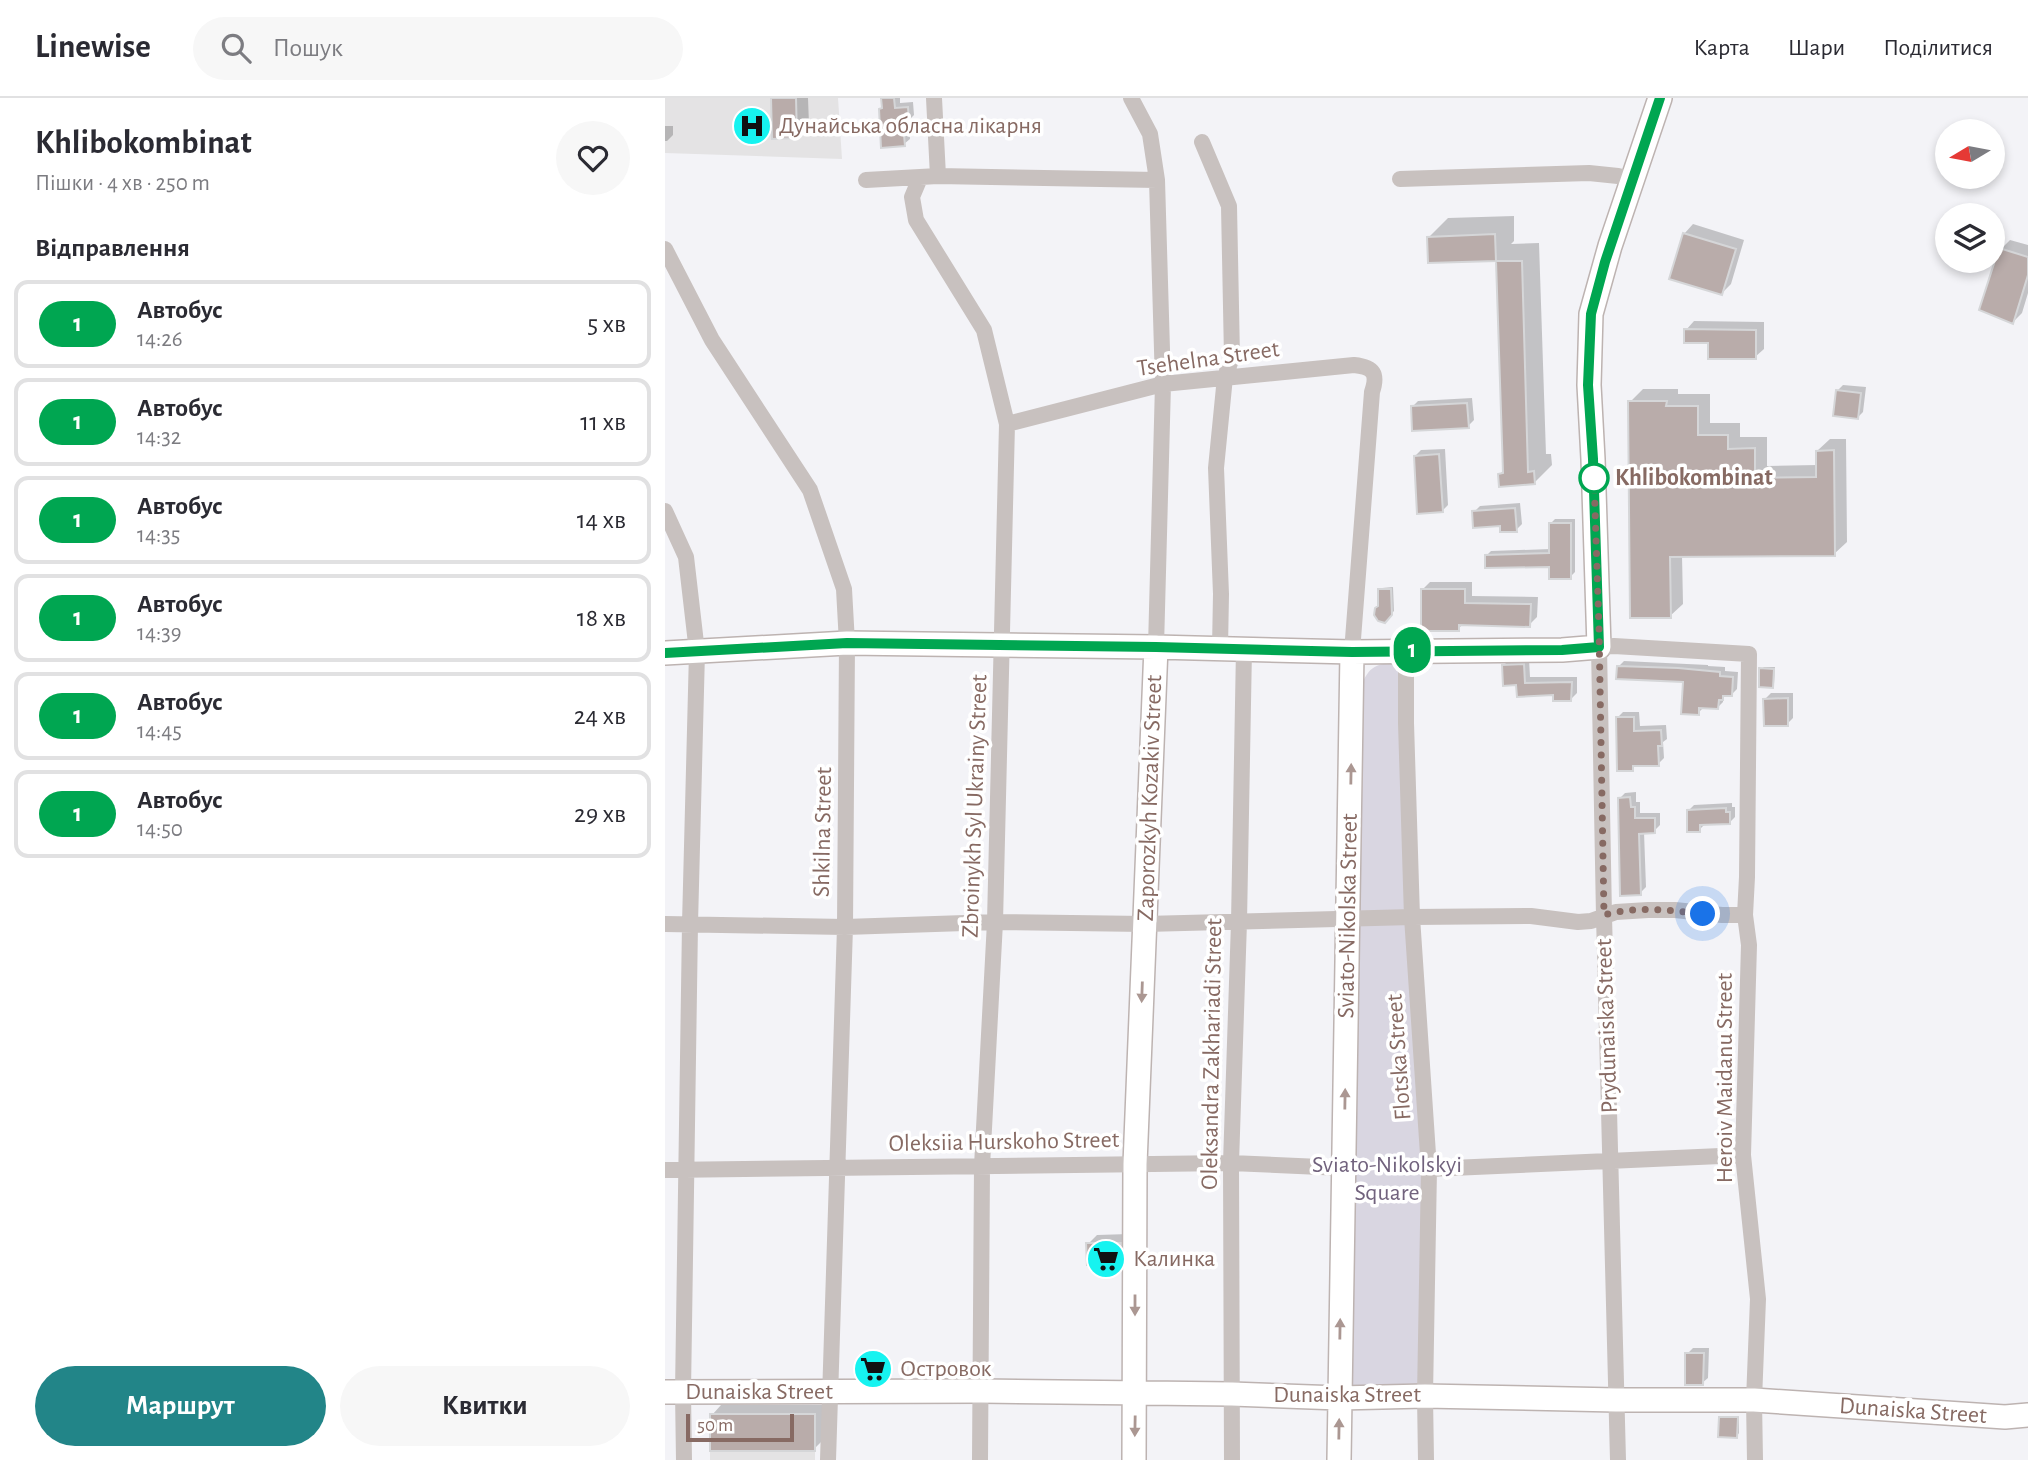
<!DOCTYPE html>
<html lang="uk">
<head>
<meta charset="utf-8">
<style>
	body { margin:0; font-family:"Alegreya Sans",sans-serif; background:#f7f7f7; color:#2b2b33; height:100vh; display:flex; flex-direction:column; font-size:26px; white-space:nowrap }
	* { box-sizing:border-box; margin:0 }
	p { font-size:23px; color:#7c7c81 }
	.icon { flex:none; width:38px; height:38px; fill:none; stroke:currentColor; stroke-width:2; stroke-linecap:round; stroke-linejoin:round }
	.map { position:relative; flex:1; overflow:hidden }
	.sheet { display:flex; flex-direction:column; background:#fff; width:665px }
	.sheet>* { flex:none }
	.badge { padding:0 14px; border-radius:23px; font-size:24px; line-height:46px }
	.needle { width:46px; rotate:260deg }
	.fabs { position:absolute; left:1270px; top:21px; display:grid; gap:14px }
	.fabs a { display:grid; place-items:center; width:70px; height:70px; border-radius:50%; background:#fff; box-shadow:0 4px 10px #0003; font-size:35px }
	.scale { position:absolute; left:21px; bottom:18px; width:108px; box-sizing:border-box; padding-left:7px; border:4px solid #876a63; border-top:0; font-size:19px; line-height:24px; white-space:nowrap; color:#876a63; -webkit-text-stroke:5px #fff; paint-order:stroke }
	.you { position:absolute; width:35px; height:35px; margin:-18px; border:5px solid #fff; border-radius:50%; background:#1a73e8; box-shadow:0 0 0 10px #1a73e833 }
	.map>.badge { position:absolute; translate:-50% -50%; box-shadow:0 0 0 4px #fff }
	h2 { padding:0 35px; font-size:26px; line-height:63px }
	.round { display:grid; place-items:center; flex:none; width:74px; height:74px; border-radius:37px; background:#f7f7f7 }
	.overview { display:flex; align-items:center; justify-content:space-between; height:119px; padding:0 35px }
	h1 { font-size:33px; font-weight:600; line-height:52px }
	.button { display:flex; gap:14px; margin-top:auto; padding:14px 35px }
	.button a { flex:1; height:80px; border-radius:42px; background:#228588; color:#fff; font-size:28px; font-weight:600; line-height:80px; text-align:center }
	.button a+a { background:#f7f7f7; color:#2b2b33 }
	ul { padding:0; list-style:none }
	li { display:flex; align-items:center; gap:21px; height:88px; margin:0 14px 10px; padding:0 21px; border:4px solid #e1e1e2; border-radius:14px }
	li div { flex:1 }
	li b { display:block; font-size:26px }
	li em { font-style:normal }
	li .badge { min-width:77px; font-weight:700; text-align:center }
	header { display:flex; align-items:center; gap:42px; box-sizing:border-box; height:98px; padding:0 35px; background:#fff; border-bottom:2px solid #e1e1e2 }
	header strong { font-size:33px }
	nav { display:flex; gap:38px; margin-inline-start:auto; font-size:24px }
	.search { width:490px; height:63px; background:#f7f7f7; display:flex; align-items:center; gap:18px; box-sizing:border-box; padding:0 24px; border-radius:38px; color:#7c7c81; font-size:26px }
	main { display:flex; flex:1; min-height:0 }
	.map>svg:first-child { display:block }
	.built { fill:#e4e3e4 }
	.green { fill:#d9d6e1 }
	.shadow { fill:#0003 }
	.building { fill:#b9acaa; stroke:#d5d6d8; stroke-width:2 }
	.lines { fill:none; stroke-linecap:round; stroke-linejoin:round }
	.secondary-casing { stroke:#bdb3b1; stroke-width:26 }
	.street { stroke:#c8c1bf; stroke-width:16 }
	.secondary { stroke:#fff; stroke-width:23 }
	.oneway { fill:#ab9792 }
	.line-casing { stroke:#fff; stroke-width:16 }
	.line { stroke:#00a651; stroke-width:10 }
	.walk { stroke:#876a63; stroke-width:7; stroke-dasharray:0 12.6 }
	.stop-dot { fill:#fff; stroke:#00a651; stroke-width:3.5 }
	.labels { text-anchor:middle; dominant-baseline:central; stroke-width:7; stroke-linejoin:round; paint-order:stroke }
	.poi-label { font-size:24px; fill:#876a63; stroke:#fff; text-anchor:start }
	.street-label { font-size:24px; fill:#876a63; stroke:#fff }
	.stop-label { font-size:24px; font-weight:bold; fill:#876a63; stroke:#fff; text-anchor:start }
	.park-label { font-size:24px; fill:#71627d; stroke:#fff }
</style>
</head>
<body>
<header>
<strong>Linewise</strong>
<div class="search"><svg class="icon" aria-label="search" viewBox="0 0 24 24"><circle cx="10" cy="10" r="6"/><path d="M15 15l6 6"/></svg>Пошук</div>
<nav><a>Карта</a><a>Шари</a><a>Поділитися</a></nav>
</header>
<main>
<section class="sheet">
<div class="overview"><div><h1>Khlibokombinat</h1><p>Пішки · 4 хв · 250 m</p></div><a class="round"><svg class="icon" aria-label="heart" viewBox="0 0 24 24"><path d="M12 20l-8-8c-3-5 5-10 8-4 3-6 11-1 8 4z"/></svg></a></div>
<h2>Відправлення</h2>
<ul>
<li><span class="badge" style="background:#00a651;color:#fff">1</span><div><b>Автобус</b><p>14:26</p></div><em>5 хв</em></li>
<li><span class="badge" style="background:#00a651;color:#fff">1</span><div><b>Автобус</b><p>14:32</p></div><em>11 хв</em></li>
<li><span class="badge" style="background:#00a651;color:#fff">1</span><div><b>Автобус</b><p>14:35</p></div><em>14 хв</em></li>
<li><span class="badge" style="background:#00a651;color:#fff">1</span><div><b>Автобус</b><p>14:39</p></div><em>18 хв</em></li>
<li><span class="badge" style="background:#00a651;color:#fff">1</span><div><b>Автобус</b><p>14:45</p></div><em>24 хв</em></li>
<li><span class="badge" style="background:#00a651;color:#fff">1</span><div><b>Автобус</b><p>14:50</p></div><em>29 хв</em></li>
</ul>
<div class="button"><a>Маршрут</a><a>Квитки</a></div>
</section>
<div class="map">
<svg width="1363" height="1362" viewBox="0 0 1363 1362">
	<rect width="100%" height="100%" fill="#f3f3f7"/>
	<path class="built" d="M0,0H173L177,61L0,55Z
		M45,1316H150V1362H45Z"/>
	<path class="green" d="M735,563L758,1079L753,1290L686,1289L692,595C705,568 706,567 735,563Z"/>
	<path class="shadow" d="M107,0H143L144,26L132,38Z
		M218,0H235V5L248,4L249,17L244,22L245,41L239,46L218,9Z
		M0,28H8V37L2,43H0Z
		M849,118V143L846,146L874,145L881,356H886L887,367L869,385L835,376L839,372L833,162L764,164V139L783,120Z
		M1028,126L1079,142L1066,186L1057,195L1019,136Z
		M1345,142L1363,147V195L1357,215L1348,224L1336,151Z
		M1029,223L1099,224V251L1090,259L1045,243L1021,232Z
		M1178,287L1201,289L1198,314L1192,320L1172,293Z
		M978,291H1013V296H1045V325H1075V339H1102V368L1152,367V353L1165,341H1181L1182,444L1169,456L1017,457L1018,506L1005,518L965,304Z
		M807,300L809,322L803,328L747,309L753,303Z
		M780,351L783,407L777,413L750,358L756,352Z
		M855,405L857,426L851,432L809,414L815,408Z
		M890,421H910V474L905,479L886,467L822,457L826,453L886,451L885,426Z
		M765,484H807V498L873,499L872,519L864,527L799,525L793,531L757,492Z
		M728,489L729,513L719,523L715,508L714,492L717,490Z
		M845,561H864L865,579H912V595L906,601L853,585L839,567Z
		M959,563L1043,567V568L1060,569V573L1073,574L1072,591L1066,597L1061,596L1058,599V604L1052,610L1039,609L1033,615L1020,583L953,569Z
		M1099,569H1110L1109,586L1107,588L1096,571Z
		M1106,595H1128V620L1122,626L1100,601Z
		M958,614H974L975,628L1001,627L1002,641L998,644L999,660L993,666H972L967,671L952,620Z
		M971,694V704H975V715H995V727L989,733L979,734L981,789L975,795L955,700L960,695Z
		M1067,705V709H1070V719L1064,725H1041L1034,732L1023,713L1029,707Z
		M464,1136V1155L455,1165L423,1146L432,1137Z
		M1028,1250H1044L1043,1280L1037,1285L1022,1256Z
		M56,1307H158V1342L149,1351L47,1317Z
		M1058,1318H1074V1335L1072,1338L1055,1320Z"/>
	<path class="building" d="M106,0H131L132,40L107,41Z
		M216,0H229L230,10L243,9L244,24L238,25L240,48L216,50L214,11L217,10Z
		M1018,135L1071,151L1057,197L1004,181Z
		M830,136L831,163L763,165L762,139Z
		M1334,150L1363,159V177L1348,226L1314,212Z
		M831,163H857L863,374L869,373L870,386L834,389L833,376L838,375Z
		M1019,231L1091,232V261H1043V245H1019Z
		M1171,292L1196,295L1193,321L1168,318Z
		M963,303H1002L1001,308H1033V337H1063V351L1090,350V380L1151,379V353L1169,352L1170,458L1005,459L1006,520H965Z
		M802,305L804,330L747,333L746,308Z
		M774,356L778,414L752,416L749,358Z
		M850,410L852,434H835V428L808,430L807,413Z
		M884,425H906V481H884V469L820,470V457L884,455Z
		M713,491H726L727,517L720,525L713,523L709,517L710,510L713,508Z
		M756,491H800V505L866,506L865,529L794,527V533H756Z
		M859,566L860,585L907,584L906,603H888V597L852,599L851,587L838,588L837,567Z
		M952,568L1013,570L1055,574V578L1068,579L1067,598H1058V602H1054L1053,611L1034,610V617L1016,616L1018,584L951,581Z
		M1094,570L1109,571L1108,590L1094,589Z
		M1123,600V628H1099L1098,601Z
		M951,619H969V633L996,632L997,648H993L994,668H968V673H952Z
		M965,699L966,709H970V720H990V735L974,736L976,797L955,798L953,700Z
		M1061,710V714H1065V726L1035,727V734H1022V712Z
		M421,1145H456V1166L422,1167Z
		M1020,1255H1039L1038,1287H1020Z
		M45,1316H150V1353H45Z
		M1054,1319H1073L1072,1340L1053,1339Z"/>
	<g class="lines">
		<defs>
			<path id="secondary" d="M0,555L182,545L491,549L687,554L897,552L934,549L928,361L924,287L926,216L945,148L995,0
				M0,1294L316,1293L567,1296L674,1300L760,1298L951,1302H1089L1340,1319L1363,1317
				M469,1362L470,1066L491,549
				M674,1362L687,554"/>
		</defs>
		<use href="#secondary" class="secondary-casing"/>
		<path class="street" d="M269,0L273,78
			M466,0L485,36L492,82L498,286L491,549
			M537,44L564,108L567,259L560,279L551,370L556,496L555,550
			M255,80L247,99L251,122L319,232L342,326L330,824L317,1068L315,1362
			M735,81L924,75L953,78L968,82
			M201,82L273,78L492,82
			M0,151L47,242L145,392L179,491L182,545L180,829L163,1362
			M342,326L498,286L689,267C709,269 713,276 707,294L687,554
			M0,413L21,459L32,554L25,826L18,1294L19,1362
			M741,552V625L747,819L764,1071L760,1298L761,1362
			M0,826L180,829L330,824L480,826L747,819L866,818L913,824L926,823L951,814L983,812H1010L1057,817H1080
			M764,1071L1078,1057
			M0,1072L566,1065L678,1070
			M567,1362L566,1065L574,824L579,551
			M953,1362L939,818L934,549L949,548L1084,556L1082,779L1080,817L1084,847L1078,1057L1093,1201L1089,1302L1090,1362"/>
		<use href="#secondary" class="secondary"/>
	</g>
	<defs><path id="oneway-solid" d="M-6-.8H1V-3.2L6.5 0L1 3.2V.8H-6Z" transform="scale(1.75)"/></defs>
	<g class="oneway">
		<use href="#oneway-solid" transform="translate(686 676) rotate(-89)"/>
		<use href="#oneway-solid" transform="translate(477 894) rotate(92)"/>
		<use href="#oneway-solid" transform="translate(680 1001) rotate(-89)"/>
		<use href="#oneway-solid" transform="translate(470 1207) rotate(90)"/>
		<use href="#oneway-solid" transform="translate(675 1231) rotate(-89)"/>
		<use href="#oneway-solid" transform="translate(470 1328) rotate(91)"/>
		<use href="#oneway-solid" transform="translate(674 1331) rotate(-89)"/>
	</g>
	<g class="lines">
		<defs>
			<path id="line" d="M0,555L182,545L491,549L687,554L897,552L934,549L928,361L923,287L926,216L940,164L995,0"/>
		</defs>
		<use href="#line" class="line-casing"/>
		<use href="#line" class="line"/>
		<path class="walk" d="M929,380L934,530L939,817C971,808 1005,812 1038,816"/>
	</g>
	<defs>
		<symbol id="hospital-disc" viewBox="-11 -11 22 22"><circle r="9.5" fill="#16f3f0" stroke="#fff"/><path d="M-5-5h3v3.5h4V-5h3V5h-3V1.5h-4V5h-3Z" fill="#111"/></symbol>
		<symbol id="supermarket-disc" viewBox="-11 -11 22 22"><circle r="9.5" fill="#16f3f0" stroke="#fff"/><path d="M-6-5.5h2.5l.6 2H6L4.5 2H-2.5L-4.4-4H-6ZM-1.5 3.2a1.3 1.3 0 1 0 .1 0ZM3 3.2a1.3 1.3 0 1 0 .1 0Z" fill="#111"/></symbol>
	</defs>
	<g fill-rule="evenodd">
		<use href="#hospital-disc" x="65" y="6" width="44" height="44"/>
		<use href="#supermarket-disc" x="419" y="1139" width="44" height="44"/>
		<use href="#supermarket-disc" x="186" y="1249" width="44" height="44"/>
	</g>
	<circle class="stop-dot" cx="929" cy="380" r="14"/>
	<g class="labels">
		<g class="poi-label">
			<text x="114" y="28">Дунайська обласна лікарня</text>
			<text x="468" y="1161">Калинка</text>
			<text x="235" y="1271">Островок</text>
		</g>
		<g class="street-label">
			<text transform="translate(543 261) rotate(-8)">Tsehelna Street</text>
			<text transform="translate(485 700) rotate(-88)">Zaporozkyh Kozakiv Street</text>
			<text transform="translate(310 708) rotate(-88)">Zbroinykh Syl Ukrainy Street</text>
			<text transform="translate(158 734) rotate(-89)">Shkilna Street</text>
			<text transform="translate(683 818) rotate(-89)">Sviato-Nikolska Street</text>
			<text transform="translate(942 928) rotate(-92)">Prydunaiska Street</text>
			<text transform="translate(547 956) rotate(-89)">Oleksandra Zakhariadi Street</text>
			<text transform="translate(734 959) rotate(-94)">Flotska Street</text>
			<text transform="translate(1060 980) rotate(-90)">Heroiv Maidanu Street</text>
			<text transform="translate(339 1044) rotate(-1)">Oleksiia Hurskoho Street</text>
			<text x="94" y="1294">Dunaiska Street</text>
			<text x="682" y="1297">Dunaiska Street</text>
			<text transform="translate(1248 1313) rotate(4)">Dunaiska Street</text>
		</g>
		<g class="stop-label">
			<text x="950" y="380">Khlibokombinat</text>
		</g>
		<g class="park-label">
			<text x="722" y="1067">Sviato-Nikolskyi<tspan x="722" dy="28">Square</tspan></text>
		</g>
	</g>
</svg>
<div class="fabs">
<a><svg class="needle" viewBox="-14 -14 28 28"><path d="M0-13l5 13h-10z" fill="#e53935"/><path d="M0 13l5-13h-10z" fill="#7c7c81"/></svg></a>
<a><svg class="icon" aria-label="layers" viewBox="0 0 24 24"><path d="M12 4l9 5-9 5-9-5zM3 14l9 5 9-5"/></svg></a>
</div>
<div class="scale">50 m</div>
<div class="you" style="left:1038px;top:816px"></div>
<b class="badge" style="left:747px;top:552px;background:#00a651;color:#fff">1</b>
</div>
</main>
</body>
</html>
